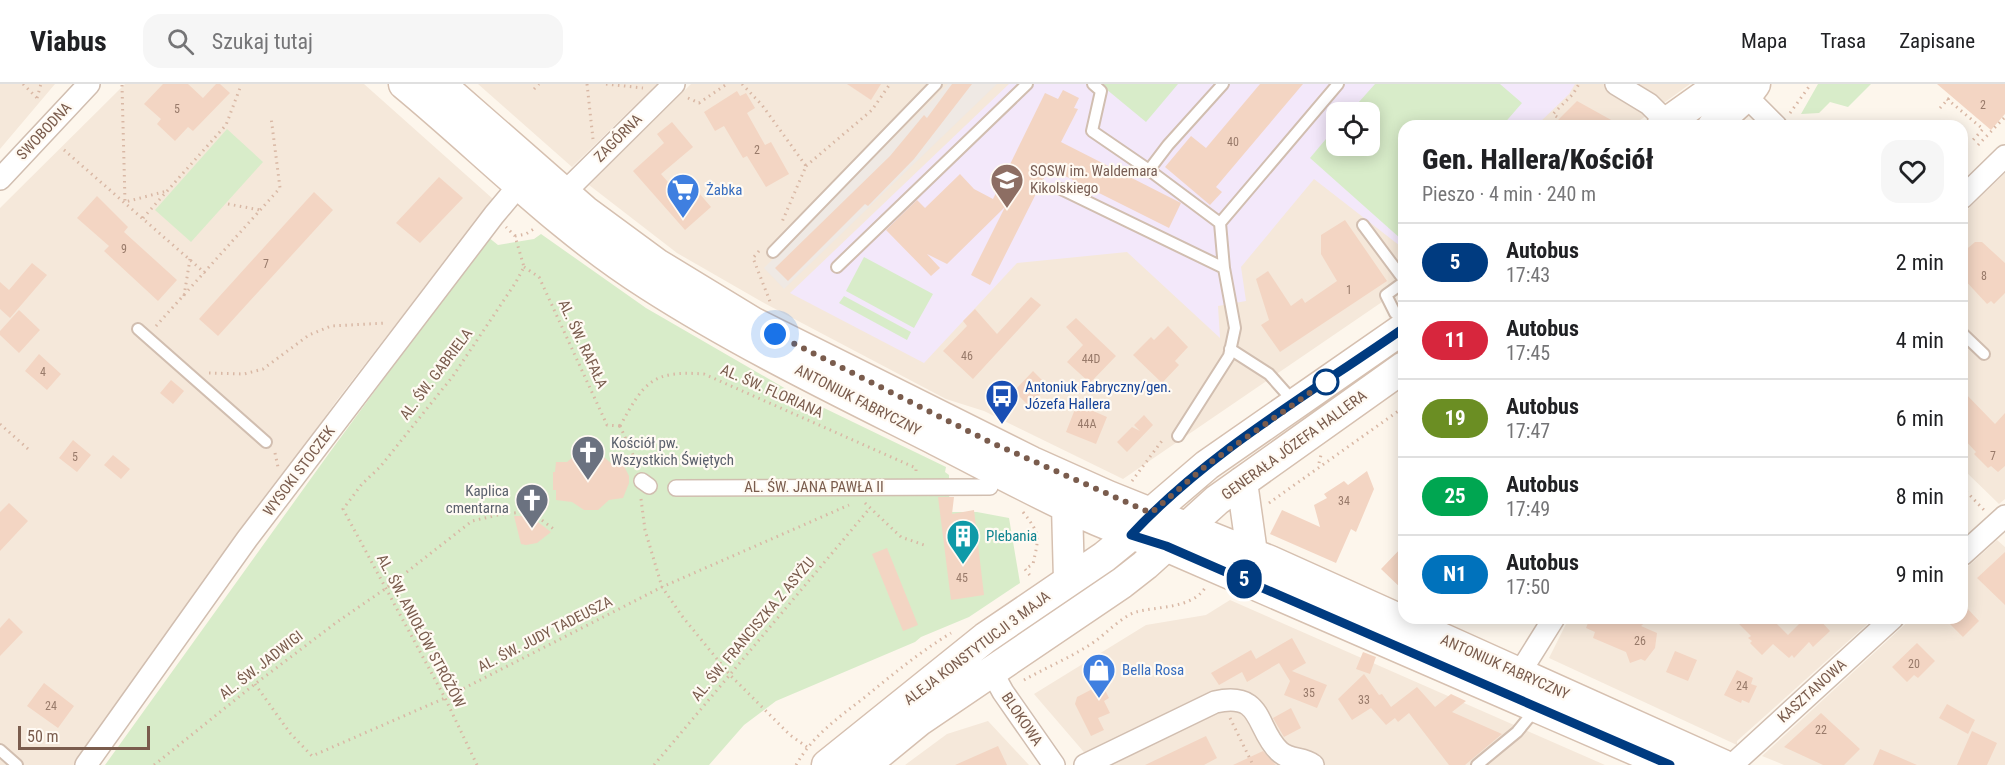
<!DOCTYPE html>
<html lang="pl">
<head>
<meta charset="utf-8">
<style>
	body { margin:0; font-family:"Roboto Condensed",sans-serif; background:#f6f6f6; color:#202124; height:100vh; display:flex; flex-direction:column; font-size:22px; white-space:nowrap }
	* { box-sizing:border-box; margin:0 }
	p { font-size:20px; color:#757577 }
	.icon { flex:none; width:33px; height:33px; fill:none; stroke:currentColor; stroke-width:2; stroke-linecap:round; stroke-linejoin:round }
	.map { position:relative; flex:1; overflow:hidden }
	.side { position:absolute; left:1398px; top:36px; width:570px; height:504px; display:flex; flex-direction:column; background:#fff; border-radius:18px; box-shadow:0 3px 15px #0003 }
	.side>* { flex:none }
	.badge { padding:0 12px; border-radius:20px; font-size:21px; line-height:39px }
	.controls { position:absolute; left:1326px; top:18px; display:grid; gap:12px }
	.controls a { display:grid; place-items:center; width:54px; height:54px; border-radius:12px; background:#fff; box-shadow:0 3px 15px #0003; font-size:30px }
	.scale { position:absolute; left:18px; bottom:15px; width:132px; box-sizing:border-box; padding-left:6px; border:3px solid #7a5c4d; border-top:0; font-size:16px; line-height:21px; white-space:nowrap; color:#7a5c4d; -webkit-text-stroke:4px #fffaf3; paint-order:stroke }
	.you { position:absolute; width:30px; height:30px; margin:-15px; border:4px solid #fff; border-radius:50%; background:#1a73e8; box-shadow:0 0 0 9px #1a73e833 }
	.map>.badge { position:absolute; translate:-50% -50%; box-shadow:0 0 0 3px #fff }
	.round { display:grid; place-items:center; flex:none; width:63px; height:63px; border-radius:18px; background:#f6f6f6 }
	.head { display:flex; align-items:center; justify-content:space-between; height:102px; padding:0 24px }
	h1 { font-size:28px; font-weight:800; line-height:45px }
	ul { padding:0; list-style:none }
	li { display:flex; align-items:center; gap:18px; height:78px; padding:0 24px; border-top:2px solid #e0e0e0 }
	li div { flex:1 }
	li b { display:block; font-size:22px }
	li em { font-style:normal }
	li .badge { min-width:66px; font-weight:700; text-align:center }
	header { display:flex; align-items:center; gap:36px; box-sizing:border-box; height:84px; padding:0 30px; background:#fff; border-bottom:2px solid #e0e0e0 }
	header strong { font-size:28px }
	nav { display:flex; gap:33px; margin-inline-start:auto; font-size:21px }
	.search { width:420px; height:54px; background:#f6f6f6; display:flex; align-items:center; gap:15px; box-sizing:border-box; padding:0 21px; border-radius:18px; color:#757577; font-size:22px }
	.map>svg:first-child { display:block }
	.residential { fill:#f5e8da; fill-rule:evenodd }
	.industrial { fill:#efe9e4 }
	.education { fill:#f3e8fa; fill-rule:evenodd }
	.green { fill:#d8ecc9 }
	.building { fill:#f3d5c3 }
	.lines { fill:none; stroke-linecap:round; stroke-linejoin:round }
	.service-casing { stroke:#d1beb0; stroke-width:14 }
	.pedestrian-casing { stroke:#d1beb0; stroke-width:18 }
	.minor-casing { stroke:#d1beb0; stroke-width:24 }
	.secondary-casing { stroke:#d6c0b0; stroke-width:33 }
	.path { stroke:#d9b8a5; stroke-width:3; stroke-dasharray:1.5 4.5; stroke-linecap:butt }
	.service { stroke:#fff; stroke-width:10 }
	.pedestrian { stroke:#fff; stroke-width:15 }
	.minor { stroke:#fff; stroke-width:21 }
	.secondary { stroke:#fff; stroke-width:30 }
	.line-casing { stroke:#fff; stroke-width:14 }
	.line { stroke:#003b80; stroke-width:9 }
	.walk { stroke:#7a5c4d; stroke-width:6; stroke-dasharray:0 10.8 }
	.stop-dot { fill:#fff; stroke:#003b80; stroke-width:3 }
	.labels { text-anchor:middle; dominant-baseline:central; stroke-width:4.5; stroke-linejoin:round; paint-order:stroke }
	.number-label { font-size:12px; fill:#987a6a }
	.street-label { font-size:15px; fill:#7a5c4d; stroke:#fffaf3 }
	.education-label { font-size:15px; fill:#785e54; stroke:#fffaf3; text-anchor:start }
	.shop-label { font-size:15px; fill:#366cbe; stroke:#fffaf3; text-anchor:start }
	.transit-label { font-size:15px; fill:#164399; stroke:#fffaf3; text-anchor:start }
	.worship-label { font-size:15px; fill:#5b616d; stroke:#fffaf3; text-anchor:start }
	.culture-label { font-size:15px; fill:#0d838f; stroke:#fffaf3; text-anchor:start }
</style>
</head>
<body>
<header>
<strong>Viabus</strong>
<div class="search"><svg class="icon" aria-label="search" viewBox="0 0 24 24"><circle cx="10" cy="10" r="6"/><path d="M15 15l6 6"/></svg>Szukaj tutaj</div>
<nav><a>Mapa</a><a>Trasa</a><a>Zapisane</a></nav>
</header>
<div class="map">
<svg width="2005" height="681" viewBox="0 0 2005 681">
	<rect width="100%" height="100%" fill="#fdf6ec"/>
	<path class="residential" d="M0,0H55L0,65Z
		M125,0H364L493,115L337,316L76,681H0V124Z
		M478,0H657L572,83Z
		M691,0H1690L1632,42H1404V203L1123,395L984,327L946,315L764,219L677,169L589,101ZM1336,28H1370V62H1336Z
		M2005,89V415L1999,420L1962,384V131Z
		M1997,456L2005,463V681H1784L1762,672L1912,534H1962V488Z
		M1230,516L1382,583L1605,681H1095L1034,610L1146,541L1206,531Z
		M1569,534H1874L1737,657V661L1549,574Z
		M988,637L1029,681H905L947,650Z"/>
	<path class="industrial" d="M948,0H997L784,205L764,184Z"/>
	<path class="education" d="M1009,0H1575L1569,10L1536,42H1404V165L1314,95L1241,183L1246,217L1218,222L1220,254L1127,168L1017,179L924,279L790,209ZM1336,28H1370V62H1336Z"/>
	<path class="green" d="M1100,0H1178L1146,38Z
		M1375,0H1500L1522,19L1502,42H1404V152L1401,155L1310,74L1336,43V62H1370V28H1350Z
		M1818,0H1871L1848,23L1830,18L1819,29L1801,30Z
		M227,45L263,78L191,158L155,126Z
		M541,150L646,224L793,309L946,383L945,388L949,391V395L953,396V408H949L950,428H977L1009,434L1020,499L969,533L921,553L915,558L776,617L744,641L709,681H105L330,368L488,153L498,161L534,155Z
		M864,173L933,210L914,244L846,207Z
		M844,212L911,248L907,256L839,219Z"/>
	<path class="building" d="M163,0H188L203,14L216,0H220L230,9L193,47L188,43L175,57L157,40L161,35L144,20Z
		M847,0H881L871,16Z
		M952,0H972L914,75L868,122L865,120L788,197L775,184L890,72L924,31L927,34Z
		M1260,0H1303L1216,103L1222,108L1210,121L1165,83L1191,52L1206,64Z
		M1937,0H2005V30L1991,46Z
		M1063,6L1079,14L1074,24L1078,25L1061,58L1181,119L1169,144L1049,84L990,201L971,191L1005,123L947,180L927,170L940,184L931,192L886,146L917,116L925,124L960,90L974,105L993,115L1045,9L1058,15Z
		M737,7L740,12L746,9L755,24L747,29L765,61L771,58L789,90L766,103L747,72L743,74L724,42L715,47L704,28Z
		M1577,17L1622,42H1552Z
		M672,38L693,63L661,90L681,113L693,102L711,123L685,146L633,87L664,59L657,50Z
		M439,93L463,114L420,159L396,139Z
		M314,108L333,126L218,252L199,235Z
		M97,112L128,143L124,148L177,196L158,217L104,167L109,162L77,134Z
		M1345,136L1387,197L1280,268L1261,241L1269,236L1256,195L1268,187L1291,222L1302,214L1305,219L1337,197L1321,170V151Z
		M1975,158H1982L2005,179V209L1994,220L1991,217L1987,220L1962,193V169Z
		M32,179L47,191L10,234L0,225V198L9,206Z
		M1031,213L1041,221L973,295L943,267L967,242L963,237L975,225L997,250Z
		M19,226L40,246L19,269L0,251V247Z
		M1076,234L1116,272L1090,299L1067,278L1083,261L1066,243Z
		M1168,242L1188,263L1175,277L1179,281L1162,299L1133,271L1151,253L1154,256Z
		M39,270L61,290L47,306L25,287Z
		M1033,287L1048,302L1029,322L1014,307Z
		M171,296L184,307L173,320L160,309Z
		M1962,306L1995,340L2005,329V382L1998,388L1991,382L1988,384L1974,370L1976,368L1962,353Z
		M1077,320L1107,333L1096,360L1066,348Z
		M1144,331L1153,341L1127,368L1117,358L1132,343L1140,347L1134,341Z
		M73,356L91,371L77,388L59,374Z
		M579,368H598L612,380H623L629,392V399L623,414L609,416L598,426H584L572,418L556,416V406H553V388H555L556,378H567Z
		M113,371L130,385L121,395L104,381Z
		M1367,387L1374,405L1356,448L1351,445L1336,479L1270,450L1282,426L1320,443L1314,421L1327,414L1324,410L1344,397L1348,401Z
		M938,413H954L952,430L974,426L984,511L951,516Z
		M9,419L28,437L0,467V428Z
		M514,432H524L534,435L551,448L537,459L526,461L521,460Z
		M1404,461V507L1381,485Z
		M887,464L918,541L903,547L872,470Z
		M2005,468V521L1977,494Z
		M1966,523L1979,537L1963,553L1949,539L1955,534H1962V527Z
		M9,534L23,548L0,572V544Z
		M1590,534H1650L1641,542L1657,549L1655,564L1645,577L1641,575L1630,579L1626,568L1593,554L1595,548L1586,544Z
		M1733,534H1771L1788,551L1805,534H1818L1830,547L1813,563L1809,558L1794,574L1792,571L1789,574L1773,560L1762,571L1750,559L1752,557L1748,554L1751,552Z
		M1292,554L1306,579L1292,587L1327,601L1317,624L1284,611L1290,597L1279,579L1247,598L1242,588L1219,601L1211,589L1251,566L1256,575Z
		M1917,559L1935,577L1918,594L1914,591L1907,598L1892,583Z
		M1675,567L1697,576L1688,597L1666,588Z
		M1363,568L1376,573L1370,590L1356,585Z
		M1737,586L1753,594L1751,600L1757,602L1749,619L1742,616L1741,619L1724,611Z
		M1364,590L1379,611L1382,610L1391,623L1417,603L1435,623L1451,610L1466,617L1452,628L1502,650L1465,681H1449L1409,629L1398,638L1395,634L1386,641L1371,624L1352,636L1338,615Z
		M44,599L74,622L58,644L27,622Z
		M1102,600L1109,614L1104,617L1110,629L1098,634L1104,646L1091,652L1075,620L1077,613Z
		M1947,620L1975,636L1968,650L1939,634Z
		M1291,624L1301,644L1284,653L1273,634Z
		M1821,629L1860,665L1844,681H1823L1784,663Z
		M1972,647L1997,659L1987,681H1957Z
		M1206,652L1217,674L1204,681H1145Z
		M998,662L1007,681H955Z
		M1880,665L1917,681H1873Z
		M1263,667L1276,681H1233Z"/>
	<g class="lines">
		<defs>
			<path id="service" d="M1093,0L1101,7L1092,47L1149,86L1220,139
				M1149,86L1168,61L1223,0
				M1061,105L1224,184
				M1363,141L1404,196
				M773,168L936,0
				M837,183L1027,0
				M1404,198L1386,211L1395,229L1404,236
				M138,245L266,358
				M1962,249L1984,270
				M1230,265L1269,290L1294,318
				M1178,352L1229,272L1235,244L1224,184L1220,139L1338,0
				M0,666L17,681
				M1477,681L1517,648L1535,626"/>
			<path id="pedestrian" d="M642,397L649,402
				M676,404L990,403"/>
			<path id="minor" d="M1616,0L1649,20L1667,38V42
				M1734,5L1746,12L1776,42
				M0,95L89,0
				M564,109L674,0
				M1962,114L2005,72
				M1962,471L2005,432
				M992,588L1003,608L1054,681
				M1519,590L1554,534
				M86,681L247,455L494,131L520,100
				M1085,681L1215,618C1264,607 1255,644 1279,667C1289,677 1303,673 1313,681
				M1732,681L1893,534"/>
			<path id="secondary" d="M404,0C485,67 560,145 649,201C741,260 839,307 936,356C1011,394 1085,437 1166,462L1670,681
				M440,0L585,127L657,180L754,239L1032,378L1108,412L1270,477L1723,681
				M1662,42L1721,0
				M1713,42L1746,12L1755,0
				M1242,398L1252,469
				M1067,422L1069,496
				M827,681L985,554L1104,473L1131,451L1151,429L1207,381L1404,244
				M865,681L920,636L1122,499L1145,481L1217,416L1404,283"/>
		</defs>
		<use href="#service" class="service-casing"/>
		<use href="#pedestrian" class="pedestrian-casing"/>
		<use href="#minor" class="minor-casing"/>
		<use href="#secondary" class="secondary-casing"/>
		<path class="path" d="M23,0L37,14
			M587,0L593,55
			M606,0L643,4
			M742,0L762,21L806,82L782,138
			M122,1L125,118L167,107
			M534,5L539,0
			M37,14L41,0
			M688,14L699,19L727,0
			M1947,15L1983,45L1973,56
			M1940,24L1951,12
			M1790,29L1811,0
			M1557,33L1553,30L1573,10L1579,0
			M1795,38H1840
			M1978,61L2005,33
			M64,66L205,189
			M806,82L872,26L890,0
			M228,120L260,126
			M143,134L226,41L240,4
			M515,152L526,150L535,144
			M759,167L753,174L771,220
			M524,183L539,193L607,341L620,342
			M184,212L190,175
			M156,242L280,104L271,33
			M209,289L244,290L263,285L309,251L331,242L387,239
			M0,340L28,365
			M620,342L638,382
			M620,342C644,299 651,286 704,290L916,384V388
			M275,369L278,383
			M1319,379L1321,371
			M1132,397L1164,354
			M1962,403L1984,426
			M641,415L645,446L662,503L682,532L730,591L790,651L807,663
			M865,419L901,453L924,461
			M1269,419L1404,323
			M1023,428C1041,451 1039,452 1033,480L1025,485L1032,494
			M1024,596C1047,583 1072,573 1094,558C1107,549 1121,533 1136,528C1158,522 1191,525 1205,504
			M255,600L290,649L312,672L445,614L662,503L849,421
			M1230,634L1253,681
			M154,681L255,600L337,538L385,505L472,437L502,430L524,428L535,431L555,446
			M477,681L445,614L343,425L362,400L380,383L453,292L516,198L524,183L515,152L506,143
			M654,681L870,424
			M796,681C814,650 837,635 865,613C893,590 920,568 951,549"/>
		<use href="#service" class="service"/>
		<use href="#pedestrian" class="pedestrian"/>
		<use href="#minor" class="minor"/>
		<use href="#secondary" class="secondary"/>
	</g>
	<g class="lines">
		<defs>
			<path id="line" d="M1404,244C1311,309 1209,367 1131,451L1166,462L1670,681"/>
		</defs>
		<use href="#line" class="line-casing"/>
		<use href="#line" class="line"/>
		<path class="walk" d="M775,250L990,358L1151,429L1207,381L1331,294L1326,298"/>
	</g>
	<defs>
		<symbol id="school-pin" viewBox="-11 -11 22 30"><path d="M0 17L-7.5 6A9.5 9.5 0 1 1 7.5 6Z" fill="#8d6e63" stroke="#fffaf3"/><path d="M0-5L7-2L0 1L-7-2ZM-4 1L0 2.5L4 1V4Q0 6-4 4Z" fill="#fff"/></symbol>
		<symbol id="supermarket-pin" viewBox="-11 -11 22 30"><path d="M0 17L-7.5 6A9.5 9.5 0 1 1 7.5 6Z" fill="#3f7fe0" stroke="#fffaf3"/><path d="M-6-5.5h2.5l.6 2H6L4.5 2H-2.5L-4.4-4H-6ZM-1.5 3.2a1.3 1.3 0 1 0 .1 0ZM3 3.2a1.3 1.3 0 1 0 .1 0Z" fill="#fff"/></symbol>
		<symbol id="bus-pin" viewBox="-11 -11 22 30"><path d="M0 17L-7.5 6A9.5 9.5 0 1 1 7.5 6Z" fill="#1a4fb4" stroke="#fffaf3"/><path d="M-5-6H5V4H4V6H2V4H-2V6H-4V4H-5ZM-3.5-4V0h7V-4ZM-3.5 1.2v1.5H-2V1.2ZM2 1.2v1.5H3.5V1.2Z" fill="#fff"/></symbol>
		<symbol id="church-pin" viewBox="-11 -11 22 30"><path d="M0 17L-7.5 6A9.5 9.5 0 1 1 7.5 6Z" fill="#6b7280" stroke="#fffaf3"/><path d="M-1.2-6h2.4v3.5h3.3v2.4h-3.3V6h-2.4V-.1h-3.3v-2.4h3.3Z" fill="#fff"/></symbol>
		<symbol id="building-pin" viewBox="-11 -11 22 30"><path d="M0 17L-7.5 6A9.5 9.5 0 1 1 7.5 6Z" fill="#0f9aa8" stroke="#fffaf3"/><path d="M-4-6H4V6H1V3H-1V6H-4ZM-2.5-4.3h1.7v1.8h-1.7ZM.8-4.3h1.7v1.8H.8ZM-2.5-1h1.7V.8h-1.7ZM.8-1h1.7V.8H.8Z" fill="#fff"/></symbol>
		<symbol id="shop-pin" viewBox="-11 -11 22 30"><path d="M0 17L-7.5 6A9.5 9.5 0 1 1 7.5 6Z" fill="#3f7fe0" stroke="#fffaf3"/><path d="M-5-2.5h2.3a2.7 3.5 0 0 1 5.4 0H5L5.5 6h-11ZM-1.5-2.5h3a1.5 2.3 0 0 0-3 0Z" fill="#fff"/></symbol>
	</defs>
	<g fill-rule="evenodd">
		<use href="#school-pin" x="988" y="77" width="38" height="52"/>
		<use href="#supermarket-pin" x="664" y="87" width="38" height="52"/>
		<use href="#bus-pin" x="983" y="293" width="38" height="52"/>
		<use href="#church-pin" x="569" y="349" width="38" height="52"/>
		<use href="#church-pin" x="513" y="397" width="38" height="52"/>
		<use href="#building-pin" x="944" y="433" width="38" height="52"/>
		<use href="#shop-pin" x="1080" y="567" width="38" height="52"/>
	</g>
	<circle class="stop-dot" cx="1326" cy="298" r="12"/>
	<g class="labels">
		<g class="number-label">
			<text x="1983" y="21">2</text>
			<text x="177" y="25">5</text>
			<text x="1233" y="58">40</text>
			<text x="757" y="66">2</text>
			<text x="124" y="165">9</text>
			<text x="266" y="180">7</text>
			<text x="1984" y="192">8</text>
			<text x="1349" y="206">1</text>
			<text x="967" y="272">46</text>
			<text x="1091" y="275">44D</text>
			<text x="43" y="288">4</text>
			<text x="1087" y="340">44A</text>
			<text x="1993" y="372">7</text>
			<text x="75" y="373">5</text>
			<text x="1344" y="417">34</text>
			<text x="962" y="494">45</text>
			<text x="1640" y="557">26</text>
			<text x="1914" y="580">20</text>
			<text x="1742" y="602">24</text>
			<text x="1309" y="609">35</text>
			<text x="1364" y="616">33</text>
			<text x="51" y="622">24</text>
			<text x="1821" y="646">22</text>
		</g>
		<g class="street-label">
			<text transform="translate(44 47) rotate(-47)">SWOBODNA</text>
			<text transform="translate(618 54) rotate(-45)">ZAGÓRNA</text>
			<text transform="translate(583 260) rotate(65)">AL. ŚW. RAFAŁA</text>
			<text transform="translate(436 290) rotate(-53)">AL. ŚW. GABRIELA</text>
			<text transform="translate(772 307) rotate(24)">AL. ŚW. FLORIANA</text>
			<text transform="translate(858 316) rotate(27)">ANTONIUK FABRYCZNY</text>
			<text transform="translate(1294 361) rotate(-36)">GENERAŁA JÓZEFA HALLERA</text>
			<text transform="translate(299 387) rotate(-53)">WYSOKI STOCZEK</text>
			<text x="814" y="403">AL. ŚW. JANA PAWŁA II</text>
			<text transform="translate(753 545) rotate(-50)">AL. ŚW. FRANCISZKA Z ASYŻU</text>
			<text transform="translate(421 547) rotate(62)">AL. ŚW. ANIOŁÓW STRÓŻÓW</text>
			<text transform="translate(545 550) rotate(-27)">AL. ŚW. JUDY TADEUSZA</text>
			<text transform="translate(977 564) rotate(-37)">ALEJA KONSTYTUCJI 3 MAJA</text>
			<text transform="translate(261 581) rotate(-38)">AL. ŚW. JADWIGI</text>
			<text transform="translate(1505 583) rotate(24)">ANTONIUK FABRYCZNY</text>
			<text transform="translate(1812 607) rotate(-42)">KASZTANOWA</text>
			<text transform="translate(1022 635) rotate(56)">BLOKOWA</text>
		</g>
		<g class="education-label">
			<text x="1030" y="87">SOSW im. Waldemara<tspan x="1030" dy="17">Kikolskiego</tspan></text>
		</g>
		<g class="shop-label">
			<text x="706" y="106">Żabka</text>
			<text x="1122" y="586">Bella Rosa</text>
		</g>
		<g class="transit-label">
			<text x="1025" y="303">Antoniuk Fabryczny/gen.<tspan x="1025" dy="17">Józefa Hallera</tspan></text>
		</g>
		<g class="worship-label">
			<text x="611" y="359">Kościół pw.<tspan x="611" dy="17">Wszystkich Świętych</tspan></text>
			<text x="509" y="407" text-anchor="end">Kaplica<tspan x="509" dy="17">cmentarna</tspan></text>
		</g>
		<g class="culture-label">
			<text x="986" y="452">Plebania</text>
		</g>
	</g>
</svg>
<div class="controls">
<a><svg class="icon" aria-label="locate" viewBox="0 0 24 24"><circle cx="12" cy="12" r="6"/><path d="M12 2v4M12 18v4M2 12h4M18 12h4"/></svg></a>
</div>
<div class="scale">50 m</div>
<div class="you" style="left:775px;top:250px"></div>
<b class="badge" style="left:1244px;top:495px;background:#003b80;color:#fff">5</b>
<section class="side">
<div class="head"><div><h1>Gen. Hallera/Kościół</h1><p>Pieszo · 4 min · 240 m</p></div><a class="round"><svg class="icon" aria-label="heart" viewBox="0 0 24 24"><path d="M12 20l-8-8c-3-5 5-10 8-4 3-6 11-1 8 4z"/></svg></a></div>
<ul>
<li><span class="badge" style="background:#003b80;color:#fff">5</span><div><b>Autobus</b><p>17:43</p></div><em>2 min</em></li>
<li><span class="badge" style="background:#d7263d;color:#fff">11</span><div><b>Autobus</b><p>17:45</p></div><em>4 min</em></li>
<li><span class="badge" style="background:#6b8e23;color:#fff">19</span><div><b>Autobus</b><p>17:47</p></div><em>6 min</em></li>
<li><span class="badge" style="background:#00a651;color:#fff">25</span><div><b>Autobus</b><p>17:49</p></div><em>8 min</em></li>
<li><span class="badge" style="background:#0072bc;color:#fff">N1</span><div><b>Autobus</b><p>17:50</p></div><em>9 min</em></li>
</ul>
</section>
</div>
</body>
</html>
